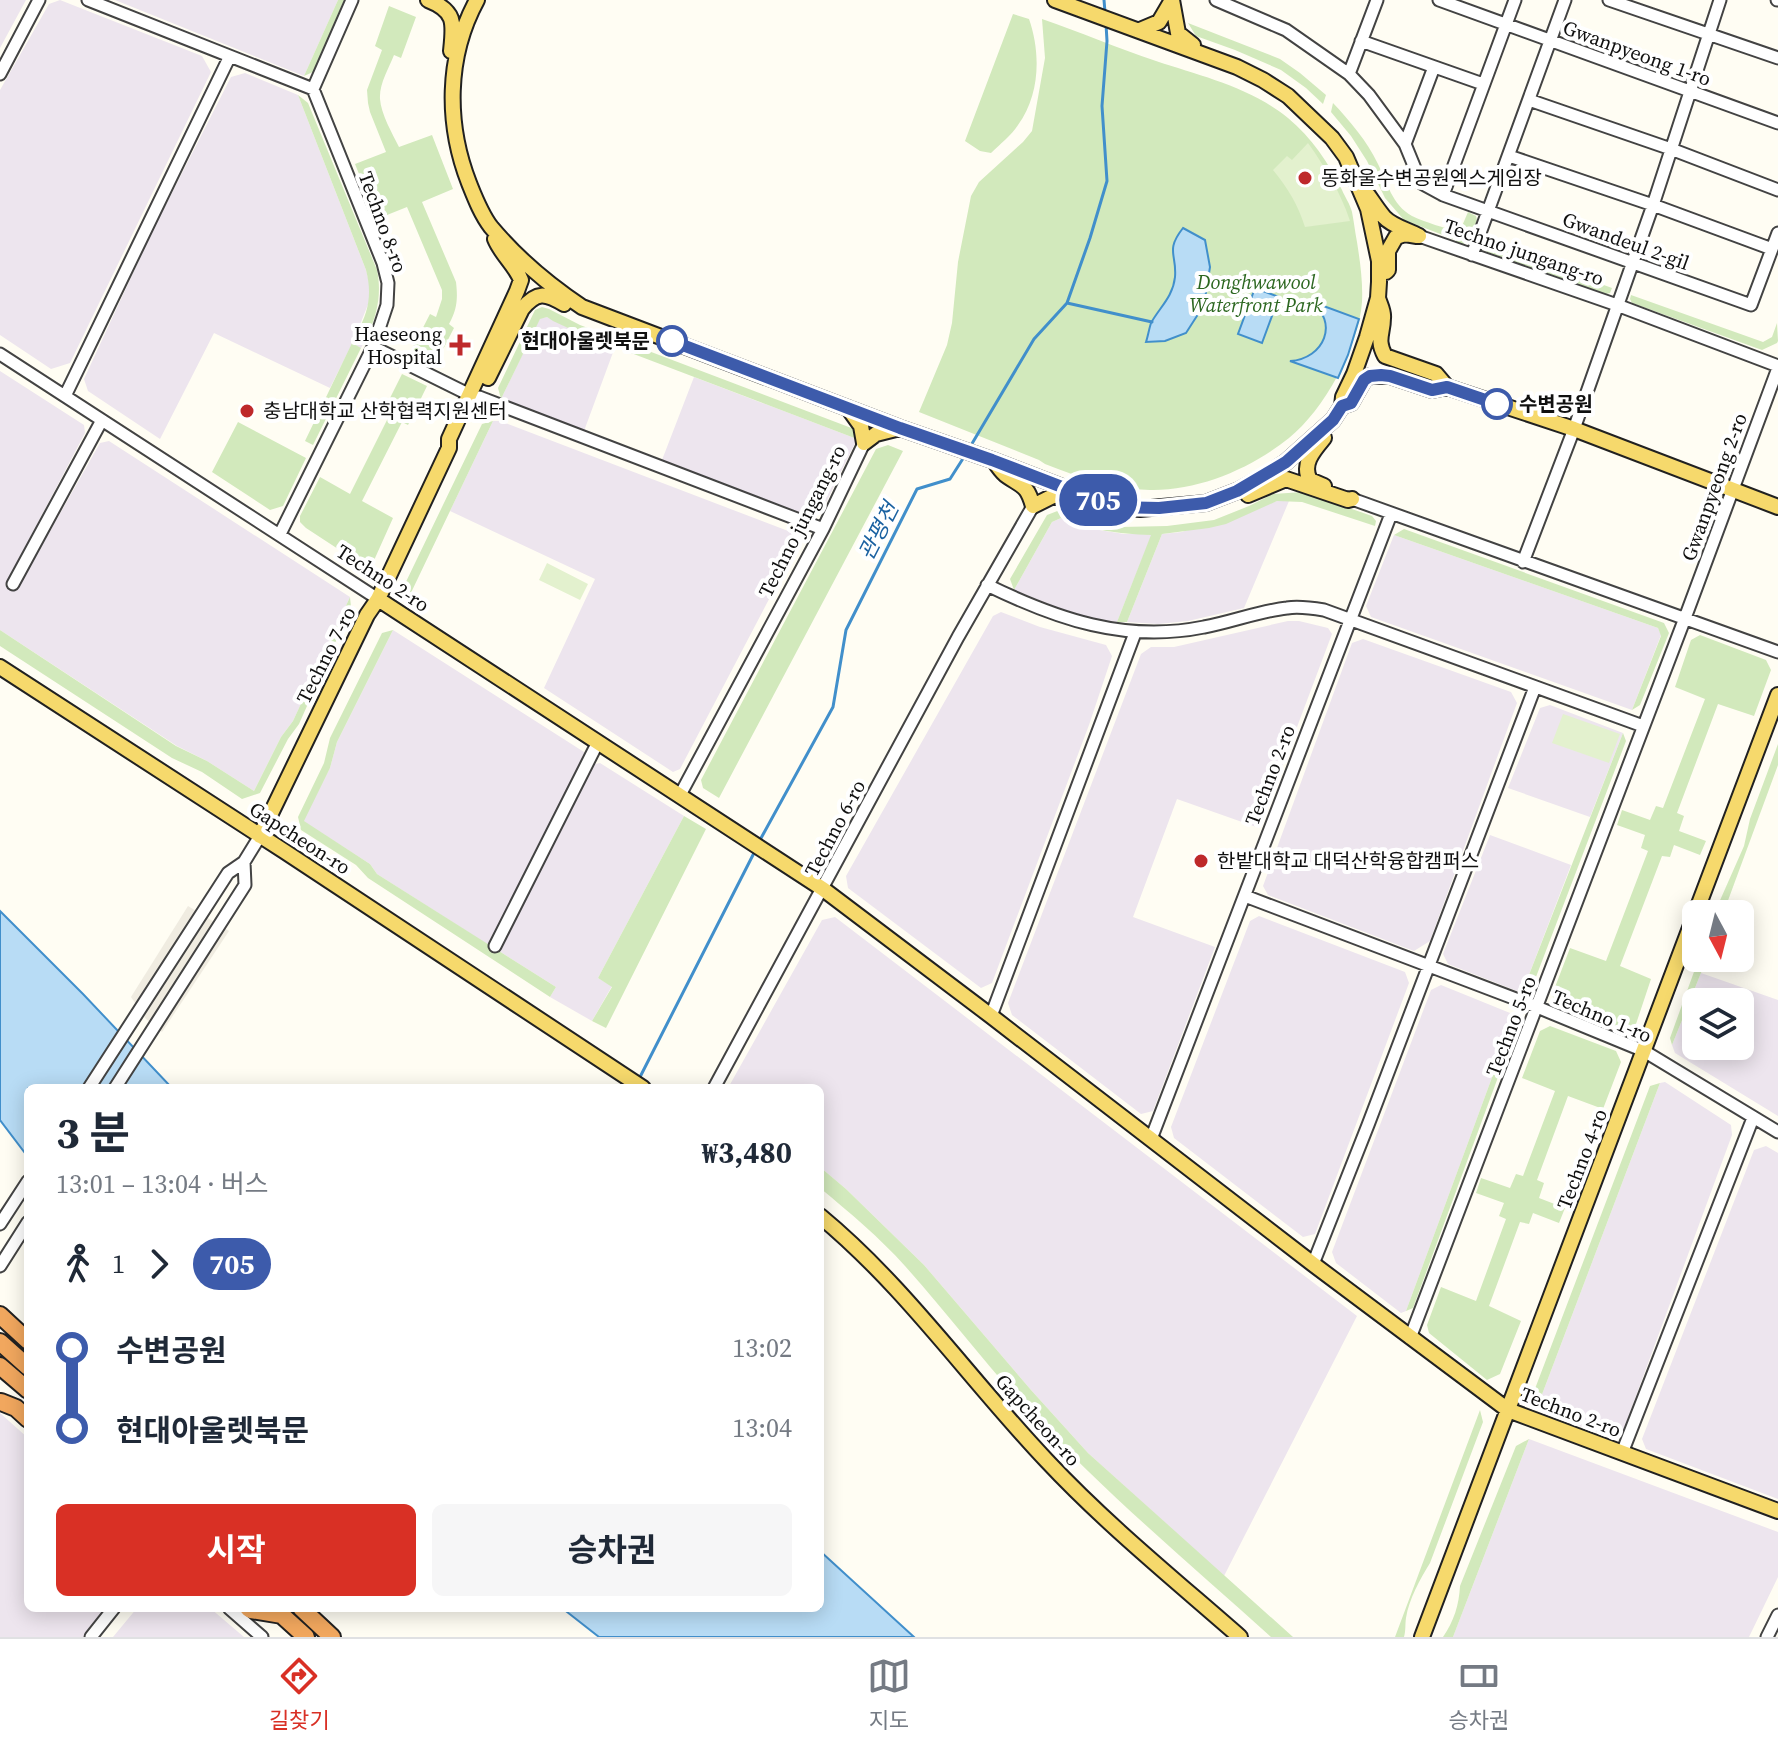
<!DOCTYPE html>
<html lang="ko">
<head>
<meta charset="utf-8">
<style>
	body { margin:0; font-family:"Source Serif 4","Noto Sans KR",serif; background:#f6f6f7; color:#1f2937; height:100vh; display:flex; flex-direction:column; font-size:30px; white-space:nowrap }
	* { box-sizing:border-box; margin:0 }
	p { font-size:26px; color:#747a83 }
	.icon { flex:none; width:44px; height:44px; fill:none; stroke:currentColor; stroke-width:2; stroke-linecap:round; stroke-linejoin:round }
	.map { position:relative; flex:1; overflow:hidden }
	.sheet { position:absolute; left:24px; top:1084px; width:800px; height:528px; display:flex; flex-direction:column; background:#fff; border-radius:12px; box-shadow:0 4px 20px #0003 }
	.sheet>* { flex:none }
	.badge { padding:0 16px; border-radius:26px; font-size:28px; line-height:52px }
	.needle { width:52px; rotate:173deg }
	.fabs { position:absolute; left:1682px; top:900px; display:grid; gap:16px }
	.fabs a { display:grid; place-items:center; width:72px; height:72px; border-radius:12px; background:#fff; box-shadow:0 4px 20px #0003; font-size:40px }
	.map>.badge { position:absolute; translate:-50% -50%; box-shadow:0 0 0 4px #fff }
	.legs { display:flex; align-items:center; gap:12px; height:88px; padding:0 32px; font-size:26px }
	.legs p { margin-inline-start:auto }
	.overview { display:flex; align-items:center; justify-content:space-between; height:136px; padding:0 32px }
	h1 { font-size:44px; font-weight:700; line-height:60px }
	.action { display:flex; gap:16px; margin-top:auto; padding:16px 32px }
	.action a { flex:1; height:92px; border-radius:12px; background:#d93025; color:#fff; font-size:32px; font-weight:700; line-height:92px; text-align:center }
	.action a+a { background:#f6f6f7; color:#1f2937 }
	ul { padding:0 32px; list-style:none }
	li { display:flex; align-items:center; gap:28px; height:80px; font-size:30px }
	li i { display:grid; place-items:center; width:12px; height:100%; margin:0 10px; background:currentColor }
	li i::after { content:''; width:20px; height:20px; margin:-10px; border:6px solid; border-radius:50%; background:#fff }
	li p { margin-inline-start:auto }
	li:first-child i { background:linear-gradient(#0000 50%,currentColor 0) }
	li:last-child i { background:linear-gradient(currentColor 50%,#0000 0) }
	.dock { display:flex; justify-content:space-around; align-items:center; height:112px; border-top:2px solid #e0e1e3; background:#fff; font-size:22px; color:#747a83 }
	.dock a { display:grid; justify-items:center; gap:4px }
	.dock .current { color:#d93025 }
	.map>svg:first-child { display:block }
	.industrial { fill:#ede5ee; fill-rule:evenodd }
	.green { fill:#d2e9bc }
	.pitch { fill:#e3f1ce }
	.plaza { fill:#f0ece1 }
	.water { fill:#b8dcf5; stroke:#418fcb; stroke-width:2 }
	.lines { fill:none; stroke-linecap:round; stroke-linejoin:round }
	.stream { stroke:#418fcb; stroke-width:3 }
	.minor-casing { stroke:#434343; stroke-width:15 }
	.major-casing { stroke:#212121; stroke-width:18 }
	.highway-casing { stroke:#212121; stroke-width:20 }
	.minor { stroke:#fff; stroke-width:11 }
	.major { stroke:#f6d96c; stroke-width:14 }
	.highway { stroke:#f1a75e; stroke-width:16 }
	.line-1-casing { stroke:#fff; stroke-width:18 }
	.line-1 { stroke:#3d5bab; stroke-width:12 }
	.poi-dot { fill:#be292b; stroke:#fff; stroke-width:3 }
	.stop-1-dot { fill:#fff; stroke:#3d5bab; stroke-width:4 }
	.labels { text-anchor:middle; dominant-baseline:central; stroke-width:8; stroke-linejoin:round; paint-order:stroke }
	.street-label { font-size:20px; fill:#101010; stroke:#fff }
	.poi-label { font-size:20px; fill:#101010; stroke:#fff; text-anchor:start }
	.park-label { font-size:20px; font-style:italic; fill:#2c6720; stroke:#fff }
	.stop-label { font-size:20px; font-weight:bold; fill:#101010; stroke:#fff; text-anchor:end }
	.water-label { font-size:22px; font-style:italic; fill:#1a61a1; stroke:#fff }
</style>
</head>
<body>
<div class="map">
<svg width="1778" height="1637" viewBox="0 0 1778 1637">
	<rect width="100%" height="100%" fill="#fffdf3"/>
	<path class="industrial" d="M0,0H26L0,48Z
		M60,0L202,56L211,72L70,363L51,369L0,335V90L49,4Z
		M115,0H338L304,76Z
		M245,73L298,95L366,270L370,285L369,302L357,332L367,337L361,348L352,344L330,388L214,333L160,439L88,391L84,379L152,232L231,77Z
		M547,317L581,334L615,347L584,431L501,399L540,318Z
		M0,371L84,425L85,433L5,585L16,591L100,443L109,441L350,597L293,721L281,737L254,791L207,761L177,746L0,630Z
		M694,377L857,439L822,511L808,516L662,460Z
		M493,421H500L796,534L799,542L680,769L673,772L544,688L595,579L450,511Z
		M1277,501H1289L1244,608L1188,621L1158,624L1127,622L1162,534L1182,532Z
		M1061,518L1093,529L1124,534H1152L1117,622L1094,619L1058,608L1014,590L1052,522Z
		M1394,535L1658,628L1661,635L1632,710L1371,617L1366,606Z
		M1001,612L1040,627L1106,645L1112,656L1089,725L992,983L981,988L848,888L846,876L993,616Z
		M1288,621H1299L1328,628L1332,634L1259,828L1177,799L1133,917L1215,947L1153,1111L1141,1114L1012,1015L1008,1003L1141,654L1151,647H1174Z
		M393,630L584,752L586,757L490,946L377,874L370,864L303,821L330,768L337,742Z
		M1363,639L1511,692L1517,703L1430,941L1414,951L1268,895L1263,886L1352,643Z
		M1550,705L1623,733L1590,817L1508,788L1540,708Z
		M600,763L684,816L598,978L612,986L592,1021L550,997L556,987L499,951L591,765Z
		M1490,835L1571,865L1522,993L1448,964L1443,954Z
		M1259,916L1405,972L1409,983L1315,1234L1303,1237L1174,1138L1171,1127L1250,921Z
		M835,917L1357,1316L1224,1576L1088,1453L1031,1390L924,1265L846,1189L820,1167V1088H728L822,920Z
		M1701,973L1778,1000V1116L1675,1053L1672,1045ZM1696,1002H1740V1046H1696Z
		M1441,985L1515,1015L1406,1311L1401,1313L1336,1263L1332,1252L1431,990Z
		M1665,1082L1731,1125L1732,1135L1622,1434L1612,1438L1543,1413L1538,1405L1660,1083Z
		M1766,1146L1778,1153V1499L1646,1449L1642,1439L1754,1150Z
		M0,1413L28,1438V1608H107L83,1637H0Z
		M1529,1439L1778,1532V1577L1749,1637H1453Z
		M137,1608H210L244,1637H113Z"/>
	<path class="green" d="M338,0H344L313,72L304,76Z
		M389,6L416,17L401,58L394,55C389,68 379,84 380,99C381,114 392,133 399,147L432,135L453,189L422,202L456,282C458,299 457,310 449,324L454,328L435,365L410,353L430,314L436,317L442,299V290L407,207L377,219L355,164L386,152L370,112L368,103L367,90L382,50L375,46Z
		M1013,14L1029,19C1041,53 1040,95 1018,125C1011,136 1000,144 991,153L980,151L965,141Z
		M1042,19C1080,32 1117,48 1156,61C1201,76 1250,87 1288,118C1312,138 1328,162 1342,190C1345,197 1350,204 1352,212C1354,222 1355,232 1357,242C1360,261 1363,282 1362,302C1359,346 1324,410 1289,438C1252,468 1199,491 1150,490C1113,489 1080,478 1045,464L1039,460L919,412L947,345L952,323L958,262L971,196L979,182L1023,142L1032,131L1045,58Z
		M1188,23L1280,59L1300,73L1326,95L1323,104L1306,88L1281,70L1235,50L1196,36Z
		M298,95L308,103L377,270C382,294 377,315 367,337L357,332C369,312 372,293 366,270Z
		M1333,103C1350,121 1367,141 1378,164C1387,182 1392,205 1412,216C1426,223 1444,227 1459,233L1468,212L1476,216L1477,220L1468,242L1463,244L1456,242V240L1404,220L1385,198L1367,161L1351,136L1331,112Z
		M1486,242L1612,288L1610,293L1606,294L1487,252L1485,245Z
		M1631,295L1763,342L1772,337L1777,323L1778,341L1777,343L1762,350L1632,303L1630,299Z
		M542,307L549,309L580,325L854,429L857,439L581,334L553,321L547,317L540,319L501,399L498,388L535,310Z
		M352,343L361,348L313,445L305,441Z
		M402,374L427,386L408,425L402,422L362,501L393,518L371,567L361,564L306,528L300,522V516L320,477L350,494L389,416L383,412Z
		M493,421L408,599L403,588L482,424Z
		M238,422L306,458L283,506L270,510L212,472Z
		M888,445L903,451L719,798L703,788L701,780L876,449Z
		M1303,492L1372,516L1376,521L1375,526L1302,502L1277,501L1226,524L1209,528L1162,534L1127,622H1117L1151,535C1116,534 1094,530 1061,518L1052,522L1014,590L1010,579L1047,515L1060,510L1098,522L1121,527L1167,526L1214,520L1249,506L1273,494Z
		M1404,529L1664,623L1669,633L1640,705L1632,710L1661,636L1658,628L1394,535Z
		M350,597L351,607L299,724L288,739L260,793L242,799L202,772L172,758L0,646V630L176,746L207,761L254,791L281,737L293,721Z
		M393,630L337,742L330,768L304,821L370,864L377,874L556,987L550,997L368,878L356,865L301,830L298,817L324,763L330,738L382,633Z
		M1700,635L1766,660L1771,670L1754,716L1718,704L1677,813L1684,816L1679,831L1706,841L1700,855L1674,845L1670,857L1662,856L1620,966L1651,979L1635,1027L1626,1032L1558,1006L1552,995L1570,948L1606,961L1648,851L1641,848L1645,835L1617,825L1622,810L1650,820L1656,806L1663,808L1705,699L1675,687L1691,640Z
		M1623,733L1626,741L1531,990L1522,993Z
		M1778,744V765L1723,914H1714L1744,846L1750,819Z
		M684,816L706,829L606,1028L592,1021L612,987L598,978Z
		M1699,958H1707L1672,1045L1670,1038Z
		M1515,1015L1518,1023L1413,1308L1406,1311Z
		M1550,1026L1616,1051L1621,1062L1603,1109L1568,1096L1537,1180L1544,1183L1539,1198L1565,1208L1559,1223L1533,1213L1529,1224L1520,1222L1489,1306L1521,1321L1500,1374L1487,1380L1429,1333L1427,1325L1441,1287L1476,1301L1506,1219L1499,1216L1504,1203L1476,1193L1481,1178L1510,1188L1516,1174L1523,1176L1555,1091L1522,1078L1540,1031Z
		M1660,1083L1538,1405L1533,1394L1650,1086Z
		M820,1167L846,1189L924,1265L1031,1390L1088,1453L1293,1637H1271C1189,1563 1103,1491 1027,1409C985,1363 947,1313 905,1266C880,1238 849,1212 820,1188Z
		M1480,1410L1483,1422L1430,1563C1420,1579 1409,1599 1406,1618C1405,1624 1406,1630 1404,1637H1395Z
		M1529,1439L1453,1637H1443C1454,1621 1459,1605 1460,1586L1516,1446Z"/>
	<path class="pitch" d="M1308,143C1325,167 1341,193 1350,221L1305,227C1298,205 1288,188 1273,170L1287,156L1292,160Z
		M547,563L588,584L580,600L539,580Z
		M1563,714L1620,734L1609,763L1552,743Z"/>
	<path class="plaza" d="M188,906L229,931L162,1032L146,1019L131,997Z"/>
	<path class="water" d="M1183,228L1205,240L1210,267L1204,305L1186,333L1165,341L1146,342C1148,336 1149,329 1151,323C1159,308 1173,297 1175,277C1177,254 1165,251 1183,228Z
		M1255,288L1279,297L1262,343L1238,334Z
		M1310,301L1359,319L1348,355L1338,378L1290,361C1324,359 1340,322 1310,301Z
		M0,911L83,994L172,1088H28V1157L0,1120Z
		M820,1551L914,1637H599L562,1608H820Z"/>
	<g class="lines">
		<path class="stream" d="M1104,0L1105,12
			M1067,303L1152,322
			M970,447L1034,339L1067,303L1090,238L1107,181L1102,106L1107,41L1106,24
			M760,840L833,707L846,630L917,489L950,479L964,457
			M639,1079L755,851"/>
		<defs>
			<path id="minor" d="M88,0L313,89L383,263L388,283L387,305L373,347L280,534
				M1216,0L1286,30L1349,74L1369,95L1405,144L1421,183L1443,195L1751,305L1778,233
				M1439,0L1778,123
				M1609,0L1778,58
				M1777,0H1778
				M1361,41L1483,84
				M0,74L39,0
				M1349,74L1377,0
				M313,89L352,0
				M1529,100L1671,149L1778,190
				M1405,144L1434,67
				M1509,156L1653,205L1772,249
				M1443,195L1515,0
				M1419,236L1617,305L1778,366
				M1472,255L1565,0
				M373,347L470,395
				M0,354L378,599
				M65,396L229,58
				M479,397L823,529
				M1352,499L1778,652
				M1523,562L1574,429L1653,205L1720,0
				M13,584L102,420
				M987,585C1057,619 1125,643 1204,627C1232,622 1259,611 1287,608C1299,606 1312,608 1324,610L1643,726
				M680,795L823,529L864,443
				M1245,896L1537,1007L1644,1051L1778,1132
				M495,946L598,742
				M991,1016L1135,633
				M89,1088L228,873L244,862L260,836
				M115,1088L245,885L244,862
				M714,1088L958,637L1033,506
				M1151,1139L1391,514
				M0,1224L28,1181
				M1313,1264L1368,1125L1535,687
				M0,1266L28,1222
				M1410,1338L1685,618L1778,368
				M1622,1453L1753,1118
				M229,1608L262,1637
				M91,1637L114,1608
				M1767,1637L1778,1615"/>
			<path id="major" d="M428,0C456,11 454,23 451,51
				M477,0C446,57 446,124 469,183C475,198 481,214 491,227C517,258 549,285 582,307L900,428L992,460L1114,507L1140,509L1206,503L1237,491L1271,472L1286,462L1333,420L1342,406L1343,397L1354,374L1367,337L1378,298L1379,282V261L1368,209L1346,157L1332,138L1288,96L1263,80L1237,67L1055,0
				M1172,0L1178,33L1193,45
				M1140,30L1159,22L1172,0
				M1368,195C1373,202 1378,210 1384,217C1392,226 1408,230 1419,236
				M1386,272L1388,270V251L1396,237L1405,234L1417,236
				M1378,298C1380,305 1384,311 1383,318C1383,334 1376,339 1385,356L1436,374L1447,387
				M488,378L522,309C537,291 545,293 564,304
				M1342,406L1351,403L1364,380L1370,376H1390L1432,390L1447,387L1574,429L1778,507
				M848,408L861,426L864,443L876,434L900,428
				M994,461C998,466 1002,473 1007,476C1023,487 1027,485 1033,506L1055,495L1070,502L1098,507
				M1324,486L1310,480C1301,464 1314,450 1324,438
				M1248,495L1286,479L1348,500L1352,499
				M378,599L823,889L991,1016L1313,1264L1508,1410L1778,1511
				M0,667L284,851L643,1088
				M260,836L367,615L378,599L449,448V439L517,291L521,280C515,265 501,254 495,239
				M820,1216C906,1287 970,1380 1047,1461C1106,1524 1175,1580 1240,1637
				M1422,1637L1778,695"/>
			<path id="highway" d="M0,1315L28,1341
				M0,1342L28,1367
				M0,1366L28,1390
				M1,1402L16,1408L28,1419
				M248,1608L251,1610L282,1615
				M274,1608L306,1637
				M301,1608L332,1637"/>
		</defs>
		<use href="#minor" class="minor-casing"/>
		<use href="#major" class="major-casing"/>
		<use href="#highway" class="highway-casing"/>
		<use href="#minor" class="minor"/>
		<use href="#major" class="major"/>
		<use href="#highway" class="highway"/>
	</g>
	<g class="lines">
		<defs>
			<path id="line-1" d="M672,341L900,428L992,460L1114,507L1159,508L1206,503L1237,491L1286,462L1333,420L1342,406L1351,403L1364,380L1370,376L1381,375L1390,376L1432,390L1447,387L1497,404"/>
		</defs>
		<use href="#line-1" class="line-1-casing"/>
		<use href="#line-1" class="line-1"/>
	</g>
	<g class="poi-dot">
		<circle cx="1305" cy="178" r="8"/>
		<path d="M456 333h8v8h8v8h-8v8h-8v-8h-8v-8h8z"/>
		<circle cx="247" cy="411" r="8"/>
		<circle cx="1201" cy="861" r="8"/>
	</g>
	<g class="stop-1-dot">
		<circle cx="672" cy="341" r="14"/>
		<circle cx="1497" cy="404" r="14"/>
	</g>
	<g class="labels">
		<g class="street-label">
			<text transform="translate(1637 53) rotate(20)">Gwanpyeong 1-ro</text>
			<text transform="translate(383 222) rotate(70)">Techno 8-ro</text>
			<text transform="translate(1626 241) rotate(20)">Gwandeul 2-gil</text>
			<text transform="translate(1524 252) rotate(19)">Techno jungang-ro</text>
			<text transform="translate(1714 487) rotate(-70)">Gwanpyeong 2-ro</text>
			<text transform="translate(802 521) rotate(-63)">Techno jungang-ro</text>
			<text transform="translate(383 578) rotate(33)">Techno 2-ro</text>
			<text transform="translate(326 655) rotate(-63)">Techno 7-ro</text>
			<text transform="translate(1270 775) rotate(-69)">Techno 2-ro</text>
			<text transform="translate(835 828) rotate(-62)">Techno 6-ro</text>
			<text transform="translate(300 838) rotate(33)">Gapcheon-ro</text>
			<text transform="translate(1602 1016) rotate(23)">Techno 1-ro</text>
			<text transform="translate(1511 1026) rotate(-69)">Techno 5-ro</text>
			<text transform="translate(1582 1159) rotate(-69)">Techno 4-ro</text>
			<text transform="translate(1571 1412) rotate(21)">Techno 2-ro</text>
			<text transform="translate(1038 1420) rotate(48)">Gapcheon-ro</text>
		</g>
		<g class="poi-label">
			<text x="1321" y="178">동화울수변공원엑스게임장</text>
			<text x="442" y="334" text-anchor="end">Haeseong<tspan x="442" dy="23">Hospital</tspan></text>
			<text x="263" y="411">충남대학교 산학협력지원센터</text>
			<text x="1217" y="861">한밭대학교 대덕산학융합캠퍼스</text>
		</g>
		<g class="park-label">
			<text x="1256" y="282">Donghwawool<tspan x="1256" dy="23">Waterfront Park</tspan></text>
		</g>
		<g class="stop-label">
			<text x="650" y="341">현대아울렛북문</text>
			<text x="1519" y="404" text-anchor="start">수변공원</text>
		</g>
		<g class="water-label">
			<text transform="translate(878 531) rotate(-63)">관평천</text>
		</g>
	</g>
</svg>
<div class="fabs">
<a><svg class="needle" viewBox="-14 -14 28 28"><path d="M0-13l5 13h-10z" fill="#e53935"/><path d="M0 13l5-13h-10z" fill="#747a83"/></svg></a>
<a><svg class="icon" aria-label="layers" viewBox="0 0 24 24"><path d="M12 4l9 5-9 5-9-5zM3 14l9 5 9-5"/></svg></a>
</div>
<b class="badge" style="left:1098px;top:500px;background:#3d5bab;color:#fff">705</b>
<section class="sheet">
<div class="overview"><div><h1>3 분</h1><p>13:01 – 13:04 · 버스</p></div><b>₩3,480</b></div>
<div class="legs"><svg class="icon" aria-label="walk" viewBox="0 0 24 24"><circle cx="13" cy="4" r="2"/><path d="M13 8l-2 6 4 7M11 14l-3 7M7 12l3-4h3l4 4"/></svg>1<svg class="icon" aria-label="forward" viewBox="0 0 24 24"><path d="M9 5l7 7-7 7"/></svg><b class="badge" style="background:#3d5bab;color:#fff">705</b></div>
<ul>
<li><i style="color:#3d5bab"></i><b>수변공원</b><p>13:02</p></li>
<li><i style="color:#3d5bab"></i><b>현대아울렛북문</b><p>13:04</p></li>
</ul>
<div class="action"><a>시작</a><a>승차권</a></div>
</section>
</div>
<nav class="dock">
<a class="current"><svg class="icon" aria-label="directions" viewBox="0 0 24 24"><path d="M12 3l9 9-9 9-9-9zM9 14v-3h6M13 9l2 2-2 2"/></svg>길찾기</a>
<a><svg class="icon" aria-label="map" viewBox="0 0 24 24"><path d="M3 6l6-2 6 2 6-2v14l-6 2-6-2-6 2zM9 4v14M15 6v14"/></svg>지도</a>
<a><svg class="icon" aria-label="tickets" viewBox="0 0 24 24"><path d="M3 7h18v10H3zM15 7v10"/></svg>승차권</a>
</nav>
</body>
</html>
